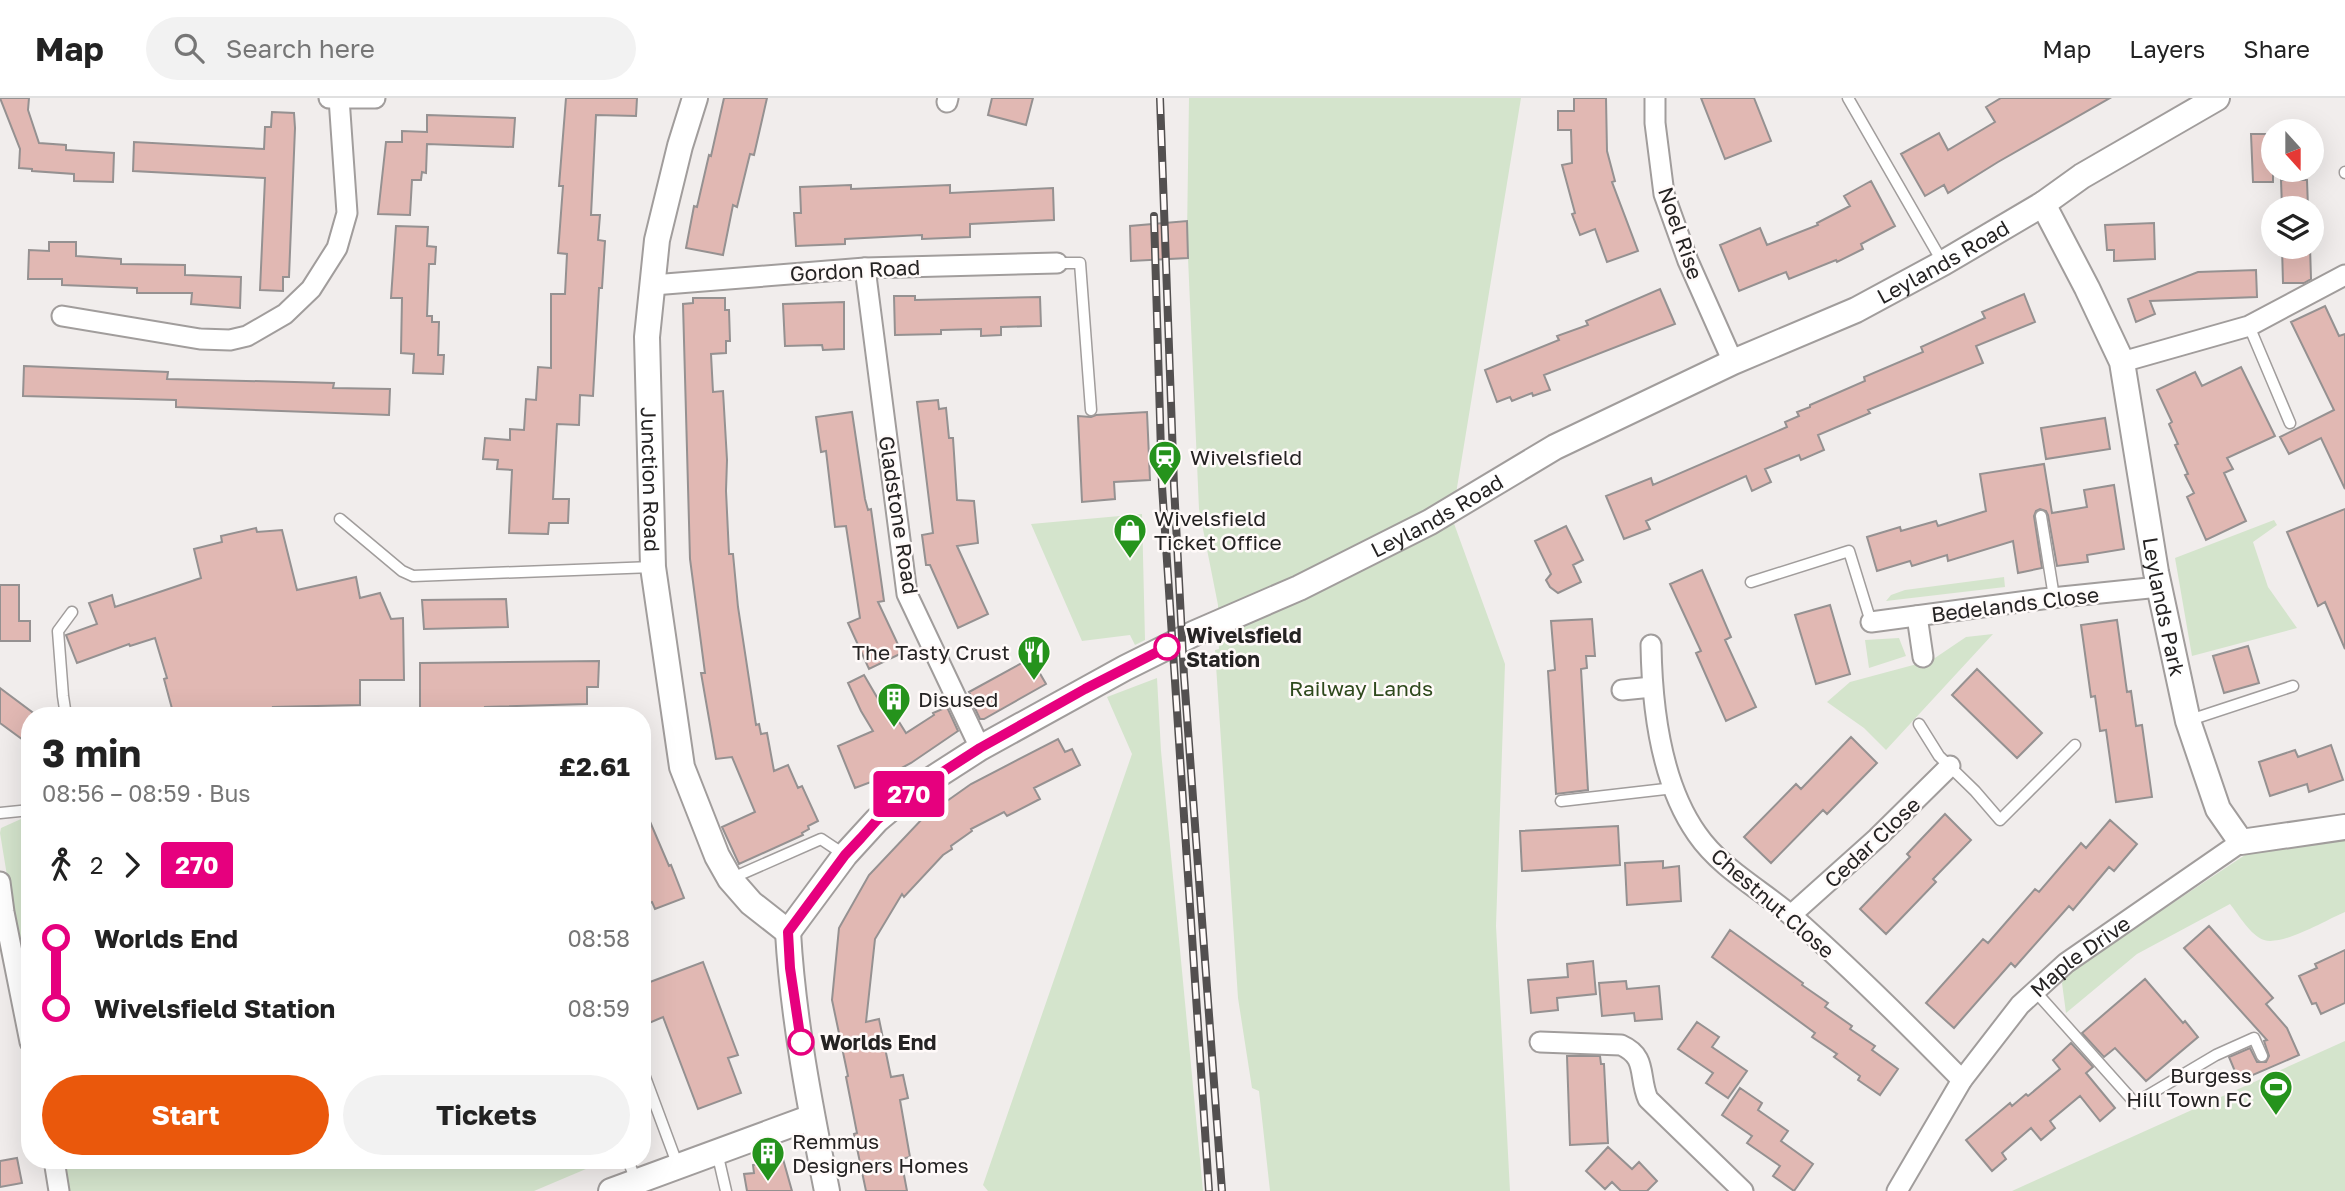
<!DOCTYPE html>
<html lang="en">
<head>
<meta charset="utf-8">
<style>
	body { margin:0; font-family:"Golos Text",sans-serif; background:#f2f2f2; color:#222; height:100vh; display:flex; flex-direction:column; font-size:26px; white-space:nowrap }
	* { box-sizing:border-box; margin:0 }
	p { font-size:23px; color:#767676 }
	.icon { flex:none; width:38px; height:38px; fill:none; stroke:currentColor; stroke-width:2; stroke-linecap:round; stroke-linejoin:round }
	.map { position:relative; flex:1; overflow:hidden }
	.sheet { position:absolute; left:21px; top:609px; width:630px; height:462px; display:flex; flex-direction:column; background:#fff; border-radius:28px; box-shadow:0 7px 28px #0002 }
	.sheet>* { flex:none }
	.badge { padding:0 14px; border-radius:5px; font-size:24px; line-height:46px }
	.needle { width:46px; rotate:159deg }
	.tools { position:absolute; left:2261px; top:21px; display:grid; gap:14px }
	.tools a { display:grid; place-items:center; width:63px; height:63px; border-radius:50%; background:#fff; box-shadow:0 7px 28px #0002; font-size:35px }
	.map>.badge { position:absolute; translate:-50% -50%; box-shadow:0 0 0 4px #fff }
	.legs { display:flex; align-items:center; gap:10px; height:77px; padding:0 21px; font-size:23px }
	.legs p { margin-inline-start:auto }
	.overview { display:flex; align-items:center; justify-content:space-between; height:119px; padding:0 21px }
	h1 { font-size:38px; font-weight:700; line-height:52px }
	.primary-button { display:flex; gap:14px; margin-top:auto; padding:14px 21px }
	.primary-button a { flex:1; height:80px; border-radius:42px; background:#ea580c; color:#fff; font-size:28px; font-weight:700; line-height:80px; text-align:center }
	.primary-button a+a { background:#f2f2f2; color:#222 }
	ul { padding:0 21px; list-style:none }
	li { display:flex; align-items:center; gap:24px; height:70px; font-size:26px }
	li i { display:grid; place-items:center; width:10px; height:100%; margin:0 9px; background:currentColor }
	li i::after { content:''; width:18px; height:18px; margin:-9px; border:5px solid; border-radius:50%; background:#fff }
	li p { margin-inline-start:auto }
	li:first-child i { background:linear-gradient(#0000 50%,currentColor 0) }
	li:last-child i { background:linear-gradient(currentColor 50%,#0000 0) }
	header { display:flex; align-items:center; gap:42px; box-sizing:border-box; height:98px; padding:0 35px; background:#fff; border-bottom:2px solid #e0e0e0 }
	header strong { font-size:33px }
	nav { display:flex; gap:38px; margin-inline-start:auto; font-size:24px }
	.search { width:490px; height:63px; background:#f2f2f2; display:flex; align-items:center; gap:18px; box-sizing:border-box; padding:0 24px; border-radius:38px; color:#767676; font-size:26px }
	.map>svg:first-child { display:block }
	.green { fill:#d4e4cc }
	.building { fill:#e1b8b3; stroke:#959191; stroke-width:2 }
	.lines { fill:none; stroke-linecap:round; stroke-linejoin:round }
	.service-casing { stroke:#a19d9c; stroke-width:13 }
	.minor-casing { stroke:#a19d9c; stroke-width:23 }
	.tertiary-casing { stroke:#a19d9c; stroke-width:28 }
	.service { stroke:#fff; stroke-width:10 }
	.minor { stroke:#fff; stroke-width:19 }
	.tertiary { stroke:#fff; stroke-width:24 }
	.rail-casing { stroke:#535050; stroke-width:8 }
	.rail { stroke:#fffaf9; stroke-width:5; stroke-dasharray:16; stroke-linecap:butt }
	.line-1-casing { stroke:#fff; stroke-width:16 }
	.line-1 { stroke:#e6007e; stroke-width:10 }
	.stop-1-dot { fill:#fff; stroke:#e6007e; stroke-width:3.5 }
	.labels { text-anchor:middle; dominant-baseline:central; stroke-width:5; stroke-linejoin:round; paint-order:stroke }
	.street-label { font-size:21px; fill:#252323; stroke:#fffaf9 }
	.poi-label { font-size:21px; fill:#252323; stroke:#fffaf9; text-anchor:start }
	.stop-label { font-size:21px; font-weight:bold; fill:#252323; stroke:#fffaf9; text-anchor:start }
	.park-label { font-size:21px; fill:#2e491c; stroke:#fffaf9 }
</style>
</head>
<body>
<header>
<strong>Map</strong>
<div class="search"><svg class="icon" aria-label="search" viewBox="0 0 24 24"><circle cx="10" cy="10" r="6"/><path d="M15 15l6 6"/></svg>Search here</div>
<nav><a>Map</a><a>Layers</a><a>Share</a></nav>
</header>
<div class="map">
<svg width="2345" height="1093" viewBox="0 0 2345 1093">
	<rect width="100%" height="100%" fill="#f1edec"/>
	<path class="green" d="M1189,0H1521L1452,420L1505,566L1496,828L1510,1093H1270L1259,993L1252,990L1238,900L1215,552L1219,551L1218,507L1199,411L1187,137Z
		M1142,416L1145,542L1135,547L1130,537L1082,543L1031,426Z
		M2274,422L2277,427L2253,444L2268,489L2297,530L2192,558L2175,460Z
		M2004,479L2005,489L1886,503L1891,497L1905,492Z
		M1993,536L1886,652L1864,630L1827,604L1850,584L1932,562L1966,539Z
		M1899,540L1906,558L1869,570L1865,542Z
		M1157,580L1161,653L1203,1093H988L983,1087L1132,656L1107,599Z
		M30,720V885L12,808L0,735L1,730L21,721Z
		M2345,742V814C2326,822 2283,848 2264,842C2250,837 2239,817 2230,806L2137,856L2066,915L2062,885L2069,874L2245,757L2259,752Z
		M2345,943V1093H2012L2034,1083Z
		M64,1062H596L593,1068L534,1093H69Z"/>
	<path class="building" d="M0,0H29L28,12L39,45L66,47V52L114,55L113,84L74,83V76L32,73V71L19,70L20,51Z
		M566,0H637L636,18L596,17L591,117H600L598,142L605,143L602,190H599L593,298L580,297L579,327L557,326L553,401H569L568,425H549L548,436L509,435L512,372L497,371L498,362L483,361L485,340L510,342V331L524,332L526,301L536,302L538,269L551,270V196H565L567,156L558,155L563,88H559Z
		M724,0H767L754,57L750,56L737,109L733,107L723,157L686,150L694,108L697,109L709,57L711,58Z
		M992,0H1033L1026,27L988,17Z
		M1574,0H1606L1607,53L1615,83L1612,84L1638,153L1607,164L1595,131L1580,137L1572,116L1575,115L1562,67L1572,65L1571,32H1558V13H1574Z
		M1701,0H1754L1771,43L1725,61Z
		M2001,0H2110L1998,64L1948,95L1944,87L1925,98L1901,56L1939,35L1948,52L1995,24L1986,9Z
		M272,14L294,15L295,30L289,179H283V193L260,192L265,80L133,73L134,44L264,51L265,29H271Z
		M427,17L515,20L513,49L427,46L426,75L422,74L421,82H412L410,117L378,116L386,44H402V33L427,34Z
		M2251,36H2273V84H2253Z
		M2281,82H2307L2308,110H2282Z
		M1871,83L1895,128L1861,146L1863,151L1837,164L1836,162L1789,181L1786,174L1739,193L1720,147L1760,130L1767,147L1818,127L1817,125L1850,108L1844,98Z
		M851,87V91L950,87V95L1053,90L1054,122L970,126V139L922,141V137L845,141V146L796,148L794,115H801L800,89Z
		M1187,123L1188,160L1131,163L1130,128Z
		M2154,125L2155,161L2114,163V152H2107L2105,127Z
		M396,128L428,129L427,148L436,149L435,166H429L427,218H432V224H439L438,257H444L443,276L413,275L414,256L401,255L402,200H391Z
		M49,144H76V158L121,161V166L185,167V177L241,179L240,210L191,206L192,195H137V190L62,187V181H28L29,152L49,153Z
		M2282,149H2310L2311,181L2304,185H2283Z
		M2256,172L2257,199L2150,203L2155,216L2136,224L2128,201L2198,174Z
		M1660,191L1675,226L1544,277L1550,292L1533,298L1532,295L1512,303L1510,299L1497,304L1485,272L1559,242L1557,238L1588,227L1586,223Z
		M2024,196L2035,224L1976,248L1983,265L1868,312L1870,315L1818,337L1824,352L1801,362L1799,357L1765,371L1771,384L1752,393L1746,378L1646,423L1650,431L1624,441L1606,398L1651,380L1653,387L1787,329L1785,324L1799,318L1797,314L1810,309V307L1865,283L1864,279L1923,254L1921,249L1985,220L1982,214Z
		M894,198H915V202L1040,199L1041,228L1001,229V237L981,238V231L941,232V236L895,237Z
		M693,200H725V212H729L730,243H726V255L711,256L713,294L723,293L727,362L726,393L729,456H733L738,509L756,627L759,626L761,636L767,635L774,673L788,667L798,690L802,688L818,723L808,728L809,731L802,735L803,737L739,766L722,729L755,714L732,659L716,661L701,575H705L690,461L683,206L693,205Z
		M844,204V251L823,252L822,247L785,248L783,206Z
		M2325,208L2339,238L2345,236V391L2321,340L2289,356L2280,339L2334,312L2291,224Z
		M24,268L168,274L167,281L334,285L333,290L390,291L389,317L176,309V302L23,298Z
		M2241,269L2275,338L2227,360L2233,371L2224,375L2246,423L2206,442L2187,399L2194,395L2185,377L2188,376L2175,347L2178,346L2169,326L2172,324L2157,292L2195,274L2202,288Z
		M938,302L939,311L946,310L949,340H953L957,402L974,403L978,445L957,448L988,516L958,530L930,467H926L922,437L933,435L917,304Z
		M852,314L865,401L868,412L871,411L884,503L878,504L902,555L869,571L848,525L860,520L846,428L835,429L826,353L821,354L816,319Z
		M1147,314L1150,382L1114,384L1115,401L1082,404L1078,318L1091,319L1096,317Z
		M2105,320L2110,351L2046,361L2041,330Z
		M2044,366L2052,415L2087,409L2084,392L2114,387L2124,451L2087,457L2088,464L2057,468L2048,417L2046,413L2040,411L2036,413L2034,418L2042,470L2018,475L2013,443L1948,463L1947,457L1912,468L1910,463L1877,473L1867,439L1900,429L1901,433L1936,423L1938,428L1986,413L1980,376Z
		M2345,411V551L2325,504L2318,508L2287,434Z
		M1566,428L1583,462L1573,467L1581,484L1558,495L1550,489L1546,482L1551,476L1535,443Z
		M256,430L257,434L282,432L297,492L356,479L360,500L380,495L391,521L403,520L404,582H360V607L273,609L274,615L263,618H174L164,581L167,580L155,540L130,548L129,546L77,565L66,537L97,526L89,505L112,497L115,509L201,480L194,451L222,444L221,438Z
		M1702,472L1731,539L1725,542L1756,609L1726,623L1696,555L1701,553L1670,486Z
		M0,487H19V523H30V543H0Z
		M506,501L508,529L424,531L422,502Z
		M1830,507L1850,576L1816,586L1795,517Z
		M1592,521L1595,558H1586L1587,570L1581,571L1588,692L1556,696L1548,573L1555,572L1551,523Z
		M2117,522L2127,594L2131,593L2136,628L2142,627L2152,699L2116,704L2106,632L2100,633L2095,598L2091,599L2081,527Z
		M2248,548L2259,585L2224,595L2213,558Z
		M1031,560L1046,586L984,621H980L970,600L972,599L969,594Z
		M599,563L598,589H587V606L485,609L486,616L476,615V618H426V616H420V565Z
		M1977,571L2042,635L2017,660L1952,597Z
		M864,577L881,606L886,603L906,635L934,617L933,615L947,609L958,633L911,665L887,678L855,690L838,648L873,633L861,613L848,585Z
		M0,590L36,617L30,618V647L0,625Z
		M1851,639L1877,665L1827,716L1823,712L1771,765L1744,739L1796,686L1801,691Z
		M1058,641L1065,654L1072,651L1080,667L1034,690L1040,701L1007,718L1004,714L971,731L972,733L951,748L952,751L943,757L904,799L902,796L875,841L866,924L879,921L891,979L903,977L908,1000L900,1002L910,1059L901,1061L907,1093H866L854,1036L857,1035L846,979L848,978L832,902L839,830L869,777L923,720L971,686Z
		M2331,647L2343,682L2309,694L2307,686L2270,698L2259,664L2295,652L2298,659Z
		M642,705L669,768L671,767L684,800L655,811L652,804L642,808Z
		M1945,716L1971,742L1933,781L1936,784L1886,836L1860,811L1910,759L1907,756Z
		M2110,722L2137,746L2114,773L2109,769L2073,812L2069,808L2015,869L2011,865L1954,930L1926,905L1983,841L1988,845L2035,791L2039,794L2081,745L2086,750Z
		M1618,728L1620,767L1522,773L1520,733Z
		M1663,763V770L1679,768L1681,803L1627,807L1625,765Z
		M2209,828L2273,900L2266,906L2287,930L2299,957L2239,983L2229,959L2250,950L2257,964H2266L2269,958L2264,943L2267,942L2184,850Z
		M1730,832L1803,885L1802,887L1828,905L1825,909L1852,928L1850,931L1875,948L1872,952L1898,971L1880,997L1858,982L1860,978L1834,959L1837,956L1812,939L1815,935L1712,859Z
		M2345,852V905L2321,916L2316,905L2312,906L2299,878L2317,870L2315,866Z
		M1593,863L1596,896L1557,900L1558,912L1531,915L1528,882L1568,879L1567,866Z
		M703,864L738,957L728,960L741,995L698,1011L663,919L642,928V887Z
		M2145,881L2183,925L2185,923L2198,939L2146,983L2115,950L2104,959L2082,935Z
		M1626,883L1627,891L1659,888L1662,921L1635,923L1634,915L1602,918L1599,885Z
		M1697,924L1719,939L1712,949L1747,973L1728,1000L1706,985L1713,975L1678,951Z
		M2071,945L2093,969L2086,975L2115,1010L2100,1023L2080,998L2050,1023L2055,1030L2041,1042L2031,1030L2002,1055L2006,1061L1992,1073L1966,1042L2010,1005L2012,1008L2026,996L2028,998L2060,971L2053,962Z
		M1567,958H1600L1601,966H1604L1608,1045L1570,1047Z
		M1740,990L1762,1005L1758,1012L1788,1033L1781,1043L1813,1066L1794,1093L1773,1078L1780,1068L1747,1045L1752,1038L1722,1017Z
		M1608,1049L1632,1071L1639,1064L1657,1083L1647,1093H1621L1612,1084L1605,1091L1586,1073Z
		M17,1060L22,1085L0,1089V1063Z
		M783,1061L792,1093H747L744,1076L754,1075L753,1067Z"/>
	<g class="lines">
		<defs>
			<path id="service" d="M1848,0L1943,165
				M2345,74V75
				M1057,165H1080L1091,312
				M2249,228L2290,325
				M2041,418L2054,499
				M340,421L402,473L413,478L653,469
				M1751,484L1849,453L1871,524
				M66,618L63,598L58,533L72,514
				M2190,622L2293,588
				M1919,626L1939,658L1975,693L2000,722L2075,647
				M1561,703L1674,690
				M0,715L30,712
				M730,781L821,741L845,757
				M2035,893L2135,1005L2216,957L2254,940L2262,958
				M642,971L678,1068
				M717,1054L726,1093
				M628,1062L636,1083"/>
			<g id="minor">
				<path d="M329,0H375"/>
				<path d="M1655,0V25L1664,96L1688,163L1733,264"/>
				<path d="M947,4L948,0"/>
				<path d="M865,170L907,496L980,650"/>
				<path d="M653,187L865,170L1057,165"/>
				<path d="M62,218L200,241L230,242L247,238L285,216L311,191L337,150L347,115L339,0"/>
				<path d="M2122,264L2249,228L2345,177"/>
				<path d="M1917,518L1923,559"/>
				<path d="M1871,524L2042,501L2159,489"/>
				<path d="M1651,547C1652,608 1661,685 1697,736C1721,771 1762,792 1793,819C1852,871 1907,926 1962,982"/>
				<path d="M1622,592L1652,589"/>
				<path d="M0,784L4,814L30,944"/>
				<path d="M1791,817L1877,740L1950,668"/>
				<path d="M1540,944L1621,947C1648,959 1638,978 1648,1001L1743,1093"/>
				<path d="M54,1062L59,1093"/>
				<path id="s1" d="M1897,1093L1962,982L2020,907L2066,865L2241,744"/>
			</g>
			<g id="tertiary">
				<path id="s2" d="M695,0L680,48L657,142L647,239L653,469L682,669L717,758L730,781L751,805L788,834"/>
				<path id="s3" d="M2043,106L2087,190L2122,264L2156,474L2188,623L2218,711L2241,744L2345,729"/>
				<path id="s4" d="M788,834L845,757L877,722L907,697L980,650L1125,570L1195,535L1299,490L1430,424L1555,349L1733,264L1856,212L1943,165L2043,106L2082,78L2217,0"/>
				<path d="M788,834C793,921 810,1008 827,1093"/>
				<path d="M611,1093L812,1019"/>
			</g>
		</defs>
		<use href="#service" class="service-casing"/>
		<use href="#minor" class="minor-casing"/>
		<use href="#tertiary" class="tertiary-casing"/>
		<use href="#service" class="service"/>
		<use href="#minor" class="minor"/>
		<use href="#tertiary" class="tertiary"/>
		<defs>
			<path id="rail" d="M1160,0L1174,388L1184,578L1222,1093
				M1154,118L1162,388L1209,1093"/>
		</defs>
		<use href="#rail" class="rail-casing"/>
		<use href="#rail" class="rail"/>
	</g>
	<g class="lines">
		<defs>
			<path id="line-1" d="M801,944L790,870L788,834L845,757L861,740L877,722L907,697L980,650L1085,591L1167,549"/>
		</defs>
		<use href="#line-1" class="line-1-casing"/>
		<use href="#line-1" class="line-1"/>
	</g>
	<defs>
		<symbol id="station-pin" viewBox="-11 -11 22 30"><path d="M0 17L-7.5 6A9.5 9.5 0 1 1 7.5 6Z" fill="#25931c" stroke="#fffaf9"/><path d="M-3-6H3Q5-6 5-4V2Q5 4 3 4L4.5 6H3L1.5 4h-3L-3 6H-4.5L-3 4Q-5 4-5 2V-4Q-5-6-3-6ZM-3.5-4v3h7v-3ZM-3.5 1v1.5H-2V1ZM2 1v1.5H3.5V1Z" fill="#fff"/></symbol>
		<symbol id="shop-pin" viewBox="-11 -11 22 30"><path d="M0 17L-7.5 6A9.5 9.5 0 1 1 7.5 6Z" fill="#25931c" stroke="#fffaf9"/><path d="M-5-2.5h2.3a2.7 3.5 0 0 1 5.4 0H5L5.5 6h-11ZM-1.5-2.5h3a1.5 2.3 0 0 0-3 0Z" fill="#fff"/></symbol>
		<symbol id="restaurant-pin" viewBox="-11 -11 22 30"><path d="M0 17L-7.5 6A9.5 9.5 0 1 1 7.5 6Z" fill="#25931c" stroke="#fffaf9"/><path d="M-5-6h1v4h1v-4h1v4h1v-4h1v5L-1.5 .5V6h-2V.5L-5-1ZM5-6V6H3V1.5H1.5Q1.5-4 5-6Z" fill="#fff"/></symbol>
		<symbol id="building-pin" viewBox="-11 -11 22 30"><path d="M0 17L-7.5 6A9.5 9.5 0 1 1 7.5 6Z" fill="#25931c" stroke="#fffaf9"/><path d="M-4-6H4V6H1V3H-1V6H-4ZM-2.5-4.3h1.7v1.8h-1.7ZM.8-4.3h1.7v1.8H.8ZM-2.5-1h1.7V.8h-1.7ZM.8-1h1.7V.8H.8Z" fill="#fff"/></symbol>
		<symbol id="stadium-pin" viewBox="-11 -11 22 30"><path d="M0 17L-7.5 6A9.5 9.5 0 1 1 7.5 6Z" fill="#25931c" stroke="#fffaf9"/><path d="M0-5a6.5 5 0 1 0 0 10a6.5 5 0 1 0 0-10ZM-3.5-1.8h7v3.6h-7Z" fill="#fff"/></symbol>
	</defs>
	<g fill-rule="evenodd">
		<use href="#station-pin" x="1146" y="340" width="38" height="52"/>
		<use href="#shop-pin" x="1111" y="413" width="38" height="52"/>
		<use href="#restaurant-pin" x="1015" y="535" width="38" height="52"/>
		<use href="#building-pin" x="875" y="582" width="38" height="52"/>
		<use href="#stadium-pin" x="2257" y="970" width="38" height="52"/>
		<use href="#building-pin" x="749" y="1036" width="38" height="52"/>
	</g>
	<g class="stop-1-dot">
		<circle cx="1167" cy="549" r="12"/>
		<circle cx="801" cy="944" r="12"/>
	</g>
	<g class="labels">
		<g class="street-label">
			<text transform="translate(1681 135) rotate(71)">Noel Rise</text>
			<text stroke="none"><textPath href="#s4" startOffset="1349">Leylands Road</textPath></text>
			<text transform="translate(855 172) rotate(-3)">Gordon Road</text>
			<text stroke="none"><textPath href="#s2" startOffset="387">Junction Road</textPath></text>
			<text transform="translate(899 417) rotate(81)">Gladstone Road</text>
			<text stroke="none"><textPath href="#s4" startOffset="782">Leylands Road</textPath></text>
			<text transform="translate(2015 506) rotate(-7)">Bedelands Close</text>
			<text stroke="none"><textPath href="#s3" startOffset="425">Leylands Park</textPath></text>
			<text transform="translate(1872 744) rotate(-43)">Cedar Close</text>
			<text transform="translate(1773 805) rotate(41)">Chestnut Close</text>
			<text stroke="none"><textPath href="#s1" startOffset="301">Maple Drive</textPath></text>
		</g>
		<g class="poi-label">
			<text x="1190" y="359">Wivelsfield</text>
			<text x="1154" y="420">Wivelsfield<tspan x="1154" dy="24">Ticket Office</tspan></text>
			<text x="1010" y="554" text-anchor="end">The Tasty Crust</text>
			<text x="918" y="601">Disused</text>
			<text x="2252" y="977" text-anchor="end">Burgess<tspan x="2252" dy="24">Hill Town FC</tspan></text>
			<text x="792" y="1043">Remmus<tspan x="792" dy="24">Designers Homes</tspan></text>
		</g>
		<g class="stop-label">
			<text x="1186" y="537">Wivelsfield<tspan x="1186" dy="24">Station</tspan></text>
			<text x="820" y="944">Worlds End</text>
		</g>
		<g class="park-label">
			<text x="1361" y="590">Railway Lands</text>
		</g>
	</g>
</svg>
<div class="tools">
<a><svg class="needle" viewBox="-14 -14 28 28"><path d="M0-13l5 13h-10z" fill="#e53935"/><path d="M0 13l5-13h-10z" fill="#767676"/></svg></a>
<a><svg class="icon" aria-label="layers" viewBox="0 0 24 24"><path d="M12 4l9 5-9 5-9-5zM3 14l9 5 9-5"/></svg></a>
</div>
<b class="badge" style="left:909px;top:696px;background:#e6007e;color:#fff">270</b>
<section class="sheet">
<div class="overview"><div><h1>3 min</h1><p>08:56 – 08:59 · Bus</p></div><b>£2.61</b></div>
<div class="legs"><svg class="icon" aria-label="walk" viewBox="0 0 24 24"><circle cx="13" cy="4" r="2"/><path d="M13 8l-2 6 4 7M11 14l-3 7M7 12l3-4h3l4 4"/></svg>2<svg class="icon" aria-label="forward" viewBox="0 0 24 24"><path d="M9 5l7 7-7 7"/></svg><b class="badge" style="background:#e6007e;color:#fff">270</b></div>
<ul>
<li><i style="color:#e6007e"></i><b>Worlds End</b><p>08:58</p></li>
<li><i style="color:#e6007e"></i><b>Wivelsfield Station</b><p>08:59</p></li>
</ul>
<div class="primary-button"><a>Start</a><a>Tickets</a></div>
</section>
</div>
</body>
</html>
